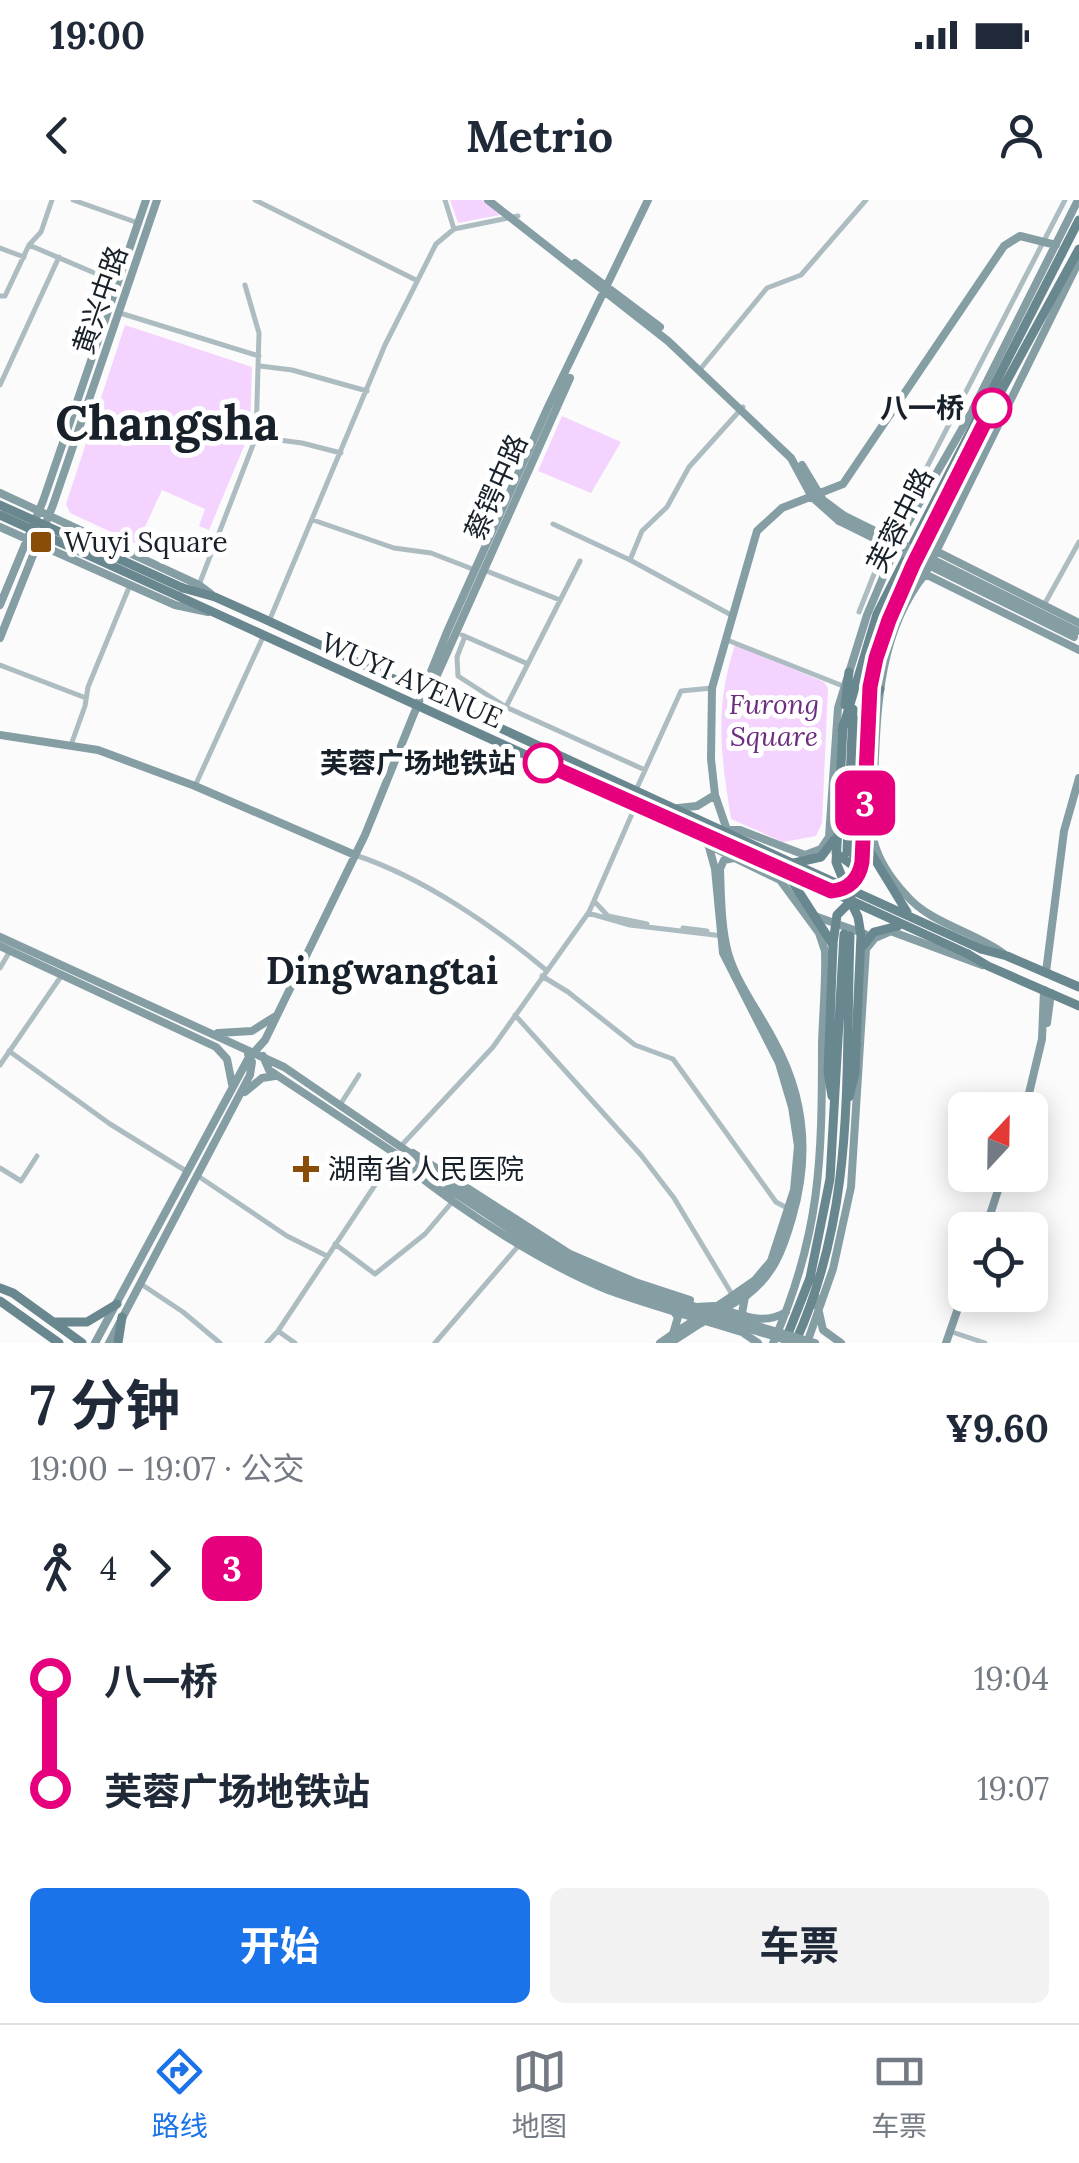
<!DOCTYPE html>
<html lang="zh">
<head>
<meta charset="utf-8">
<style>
	body { margin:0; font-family:Lora,"Noto Sans SC",serif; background:#f2f2f3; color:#1f2937; height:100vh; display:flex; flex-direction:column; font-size:38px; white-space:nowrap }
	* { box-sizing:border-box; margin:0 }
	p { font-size:32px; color:#747a83 }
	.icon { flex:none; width:55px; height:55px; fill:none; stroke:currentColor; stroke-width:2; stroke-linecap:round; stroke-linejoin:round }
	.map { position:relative; height:1143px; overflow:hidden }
	.sheet { display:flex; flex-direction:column; background:#fff; flex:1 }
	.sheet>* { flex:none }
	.badge { padding:0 20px; border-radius:15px; font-size:35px; line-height:65px }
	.needle { width:65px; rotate:22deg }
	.controls { position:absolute; left:948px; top:892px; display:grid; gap:20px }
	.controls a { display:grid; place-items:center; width:100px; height:100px; border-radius:15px; background:#fff; box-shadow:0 5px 25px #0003; font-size:50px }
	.map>.badge { position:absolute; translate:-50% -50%; box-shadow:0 0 0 5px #fff }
	.legs { display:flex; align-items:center; gap:15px; height:110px; padding:0 30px; font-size:32px }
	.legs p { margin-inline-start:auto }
	.overview { display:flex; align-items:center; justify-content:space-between; height:170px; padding:0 30px }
	h1 { font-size:55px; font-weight:700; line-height:75px }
	.cta { display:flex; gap:20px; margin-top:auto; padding:20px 30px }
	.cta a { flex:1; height:115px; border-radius:15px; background:#1a73e8; color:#fff; font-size:40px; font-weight:700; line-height:115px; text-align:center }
	.cta a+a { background:#f2f2f3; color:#1f2937 }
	ul { padding:0 30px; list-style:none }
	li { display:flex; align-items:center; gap:35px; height:110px; font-size:38px }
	li i { display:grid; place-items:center; width:15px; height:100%; margin:0 12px; background:currentColor }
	li i::after { content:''; width:25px; height:25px; margin:-12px; border:8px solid; border-radius:50%; background:#fff }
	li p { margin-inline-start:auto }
	li:first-child i { background:linear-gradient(#0000 50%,currentColor 0) }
	li:last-child i { background:linear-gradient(currentColor 50%,#0000 0) }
	.status { display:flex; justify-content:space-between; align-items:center; height:70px; padding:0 50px; background:#fff; direction:ltr }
	.status svg { height:28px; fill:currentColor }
	header { display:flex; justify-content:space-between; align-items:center; height:130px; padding:0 30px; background:#fff; font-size:45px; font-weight:700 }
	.menu { display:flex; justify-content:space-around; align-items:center; height:140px; border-top:2px solid #e0e1e3; background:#fff; font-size:28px; color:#747a83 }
	.menu a { display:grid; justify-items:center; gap:5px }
	.menu .active { color:#1a73e8 }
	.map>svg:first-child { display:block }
	.green { fill:#f4d4fe }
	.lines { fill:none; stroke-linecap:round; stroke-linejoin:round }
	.street { stroke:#acbcc1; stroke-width:5 }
	.secondary { stroke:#859ea4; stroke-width:8 }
	.primary { stroke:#69878f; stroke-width:9 }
	.secondary-bridge { stroke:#859ea4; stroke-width:8 }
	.primary-bridge { stroke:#69878f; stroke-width:9 }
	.line-1-casing { stroke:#fff; stroke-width:22 }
	.line-1 { stroke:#e6007e; stroke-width:15 }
	.stop-1-dot { fill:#fff; stroke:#e6007e; stroke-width:5 }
	.poi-dot { fill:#894d08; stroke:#fff; stroke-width:4 }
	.labels { text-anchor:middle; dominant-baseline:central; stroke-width:10; stroke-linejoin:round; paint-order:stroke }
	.street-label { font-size:28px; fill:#18212a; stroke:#fff }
	.stop-label { font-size:28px; font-weight:bold; fill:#18212a; stroke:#fff; text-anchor:end }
	.poi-label { font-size:28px; fill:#18212a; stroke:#fff; text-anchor:start }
	.park-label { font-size:28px; font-style:italic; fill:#6d2e7f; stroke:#fff }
	.district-label { font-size:38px; font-weight:bold; fill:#18212a; stroke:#fff }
	.town-label { font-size:48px; font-weight:bold; fill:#18212a; stroke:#fff }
</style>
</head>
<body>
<div class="status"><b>19:00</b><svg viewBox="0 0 49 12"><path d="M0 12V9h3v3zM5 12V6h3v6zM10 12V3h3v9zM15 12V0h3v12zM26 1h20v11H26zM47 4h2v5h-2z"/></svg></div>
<header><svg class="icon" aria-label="back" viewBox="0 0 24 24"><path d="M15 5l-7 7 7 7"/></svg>Metrio<svg class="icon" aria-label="person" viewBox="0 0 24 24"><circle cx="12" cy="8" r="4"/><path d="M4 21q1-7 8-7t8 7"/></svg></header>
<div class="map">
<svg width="1079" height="1143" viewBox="0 0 1079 1143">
	<rect width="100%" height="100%" fill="#fbfbfb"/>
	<path class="green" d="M450,0H482L505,14L458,23Z
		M125,125L252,167L250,232L209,330L199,326L205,309L162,290L137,344L70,313L66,304Z
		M562,216L621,242L591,293L538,271Z
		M735,445L824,482L828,488L822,623L816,636L783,642L731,619C721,555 714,508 735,445Z"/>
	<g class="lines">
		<path class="street" d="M73,0L138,23
			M255,0L416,80
			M454,29L518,16
			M29,45L118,83
			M0,48L24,57
			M0,96H5L29,45L41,32L52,0
			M120,113L259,156
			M260,166L292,170L367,191
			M702,167L767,88L801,75L866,0
			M0,185L59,57
			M256,237L302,243L341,253
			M313,320L394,348L431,353L475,370
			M553,324L630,360L733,416
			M630,360L642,331L667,307L689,267L743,207
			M484,370L560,400
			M199,385L256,237L259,133L245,85
			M1044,405L1079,342
			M859,412L882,354L1065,0
			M270,419L385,145L436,44L454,29L445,0
			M462,435L528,464
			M465,436L457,457L458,476L506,507L645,570
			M727,440L843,486
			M0,465L86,498
			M506,507L580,361
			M71,545L85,506L88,487L130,385
			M195,586L263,437
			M636,590L681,491L712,488
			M355,655C422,677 492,725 546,770
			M595,702L608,716L647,724
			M588,713L630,725L723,736
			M683,728L707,731
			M0,768L10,751
			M542,776L568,792L635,845L673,859L776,1002L789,1009
			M515,815L641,955L674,998L733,1096
			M9,851L110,924L186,971
			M0,865L62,775
			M340,905L359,875
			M400,947L493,847L589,712L635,607
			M0,968L21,981L37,956
			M198,976L287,1036L327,1056
			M335,1044L375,1074L425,1034L453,1001
			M141,1084L183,1112L220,1143
			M278,1131L295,1143
			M955,1133L985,1143
			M267,1143L278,1131L395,955
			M435,1143L520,1044"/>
		<path class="secondary" d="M488,0L668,141L791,258L812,297L839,321
			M575,63L660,127
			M802,265L823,300L843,315
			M0,293L199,385L211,394
			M0,327L175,405L208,412
			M936,351L1079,423
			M925,374L1079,450
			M0,405L43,301L146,0
			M0,438L53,305L157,0
			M424,496L433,484L570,178
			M0,535L98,550L195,586L355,655
			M715,595L711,559L712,488L757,331L782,308L843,284L1004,46L1020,36L1056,45
			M678,608L697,606L715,595L727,630H740L805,655
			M708,645L780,680L819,733L825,751C826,782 823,813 822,843C822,959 821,1034 773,1143
			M709,647L715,669L723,753L779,863L792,907L798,946L794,990L771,1061L755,1080L722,1103
			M805,655L821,649L829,637L838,508L867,415L901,335L970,215L1078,0
			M734,658L724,660L720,669C721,696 721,727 728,753C737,784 759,812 774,841C805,897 810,957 792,1018C783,1049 774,1075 747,1095
			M812,715L865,734
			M893,732L982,765
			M0,737L284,867L550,1049L610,1078L699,1108
			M0,746L216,847L227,859L232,884
			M1004,754C973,731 931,724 906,695C893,681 879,661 874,642C869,623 874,600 874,580C877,509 878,433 925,374L1079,61
			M1046,772L1064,631L1079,578
			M1047,823L1051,793
			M218,833L252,831L274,817
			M263,856L269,870L547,1054L607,1083L707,1116
			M245,892L262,878L275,876
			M1025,910L1042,839L1044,790
			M413,953L570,1054L635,1082L690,1100
			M409,968C463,1012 544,1064 608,1090C652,1106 697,1118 742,1132L758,1143
			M985,1030L1003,975
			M815,1094L823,1130L841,1143
			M718,1108C741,1115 764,1126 786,1112
			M95,1143L248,859L265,840L365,635L447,432L548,207L648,0
			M109,1143L250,875L252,862L248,854
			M660,1143L673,1134
			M670,1143L701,1123
			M807,1143L833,1069L851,987L866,749L875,738L889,732
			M946,1143L965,1088"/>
		<path class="primary" d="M183,388L215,397L262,418L792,663
			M178,396L701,635L738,649
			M845,505L849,472
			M872,507L880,489
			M842,531L877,414L1079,20
			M868,534L870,495
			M838,628L843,525
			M847,652L853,509
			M853,655L858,531L889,420L976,237L1079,49
			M981,749L1007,756L1079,787
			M968,754L988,766L1079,806
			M832,896L828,872L833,745
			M849,897L855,873L856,845
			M0,1088L13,1093L82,1143
			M0,1101L59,1143
			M55,1122H87L117,1104
			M786,1139L810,1078L830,979L844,734
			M118,1143L122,1117
			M795,1143C856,1009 845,879 850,736"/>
		<path class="secondary-bridge" d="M843,315L1077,431
			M839,321L1074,437
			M745,1097L742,1113L751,1123
			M668,1104L678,1117L673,1134
			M695,1107L714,1106
			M717,1114L815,1143
			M711,1117L796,1143
			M701,1123L747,1095
			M673,1134L722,1103"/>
		<path class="primary-bridge" d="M0,305L183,388
			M0,315L178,396
			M838,628L836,662L846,687
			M866,645L907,712
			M738,649L968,754
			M836,653L852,665L858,664L863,659
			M792,663L981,749
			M794,663L821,657L834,640
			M788,675L833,745
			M844,689L856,679L862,662L868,534
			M850,700L858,717L861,735L856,845
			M833,743L837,715L852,700
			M862,747L874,732L898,726"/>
	</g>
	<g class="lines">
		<defs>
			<path id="line-1" d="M543,563L831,691C849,690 859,679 862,662L870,487L876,458L889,420L913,365L992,208"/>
		</defs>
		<use href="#line-1" class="line-1-casing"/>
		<use href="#line-1" class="line-1"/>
	</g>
	<g class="stop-1-dot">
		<circle cx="992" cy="208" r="18"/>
		<circle cx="543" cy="563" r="18"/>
	</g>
	<g class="poi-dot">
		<rect x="29" y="330" width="24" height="24" rx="5"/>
		<path d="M301 954h10v10h10v10h-10v10h-10v-10h-10v-10h10z"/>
	</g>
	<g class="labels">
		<g class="street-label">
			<text transform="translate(100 100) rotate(-71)">黄兴中路</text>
			<text transform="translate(496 287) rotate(-66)">蔡锷中路</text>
			<text transform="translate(900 320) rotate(-63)">芙蓉中路</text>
			<text transform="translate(412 480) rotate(24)">WUYI AVENUE</text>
		</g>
		<g class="stop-label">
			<text x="964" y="208">八一桥</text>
			<text x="516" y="563">芙蓉广场地铁站</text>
		</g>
		<g class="poi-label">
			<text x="64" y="342">Wuyi Square</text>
			<text x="328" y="969">湖南省人民医院</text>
		</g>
		<g class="park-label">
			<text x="774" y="504">Furong<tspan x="774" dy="32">Square</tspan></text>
		</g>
		<g class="district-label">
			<text x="382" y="770">Dingwangtai</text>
		</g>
		<g class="town-label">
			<text x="167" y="222">Changsha</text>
		</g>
	</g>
</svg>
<div class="controls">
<a><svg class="needle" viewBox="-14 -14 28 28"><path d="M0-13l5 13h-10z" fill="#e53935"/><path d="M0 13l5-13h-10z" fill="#747a83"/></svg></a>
<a><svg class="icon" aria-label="locate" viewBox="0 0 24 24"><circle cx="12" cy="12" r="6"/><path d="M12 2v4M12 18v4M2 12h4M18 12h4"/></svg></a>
</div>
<b class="badge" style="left:865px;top:603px;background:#e6007e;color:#fff">3</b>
</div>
<section class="sheet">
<div class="overview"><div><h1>7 分钟</h1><p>19:00 – 19:07 · 公交</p></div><b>¥9.60</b></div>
<div class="legs"><svg class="icon" aria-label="walk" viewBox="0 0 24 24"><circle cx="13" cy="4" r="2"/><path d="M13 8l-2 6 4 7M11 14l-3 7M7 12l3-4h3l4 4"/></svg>4<svg class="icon" aria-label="forward" viewBox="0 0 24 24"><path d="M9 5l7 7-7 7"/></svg><b class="badge" style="background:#e6007e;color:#fff">3</b></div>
<ul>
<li><i style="color:#e6007e"></i><b>八一桥</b><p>19:04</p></li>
<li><i style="color:#e6007e"></i><b>芙蓉广场地铁站</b><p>19:07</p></li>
</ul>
<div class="cta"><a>开始</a><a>车票</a></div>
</section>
<nav class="menu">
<a class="active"><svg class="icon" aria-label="directions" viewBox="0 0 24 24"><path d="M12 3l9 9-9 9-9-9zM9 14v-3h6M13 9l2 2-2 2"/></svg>路线</a>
<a><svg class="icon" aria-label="map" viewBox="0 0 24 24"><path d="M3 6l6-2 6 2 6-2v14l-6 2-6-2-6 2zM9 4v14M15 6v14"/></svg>地图</a>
<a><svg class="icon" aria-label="tickets" viewBox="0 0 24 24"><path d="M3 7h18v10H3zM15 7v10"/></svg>车票</a>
</nav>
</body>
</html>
